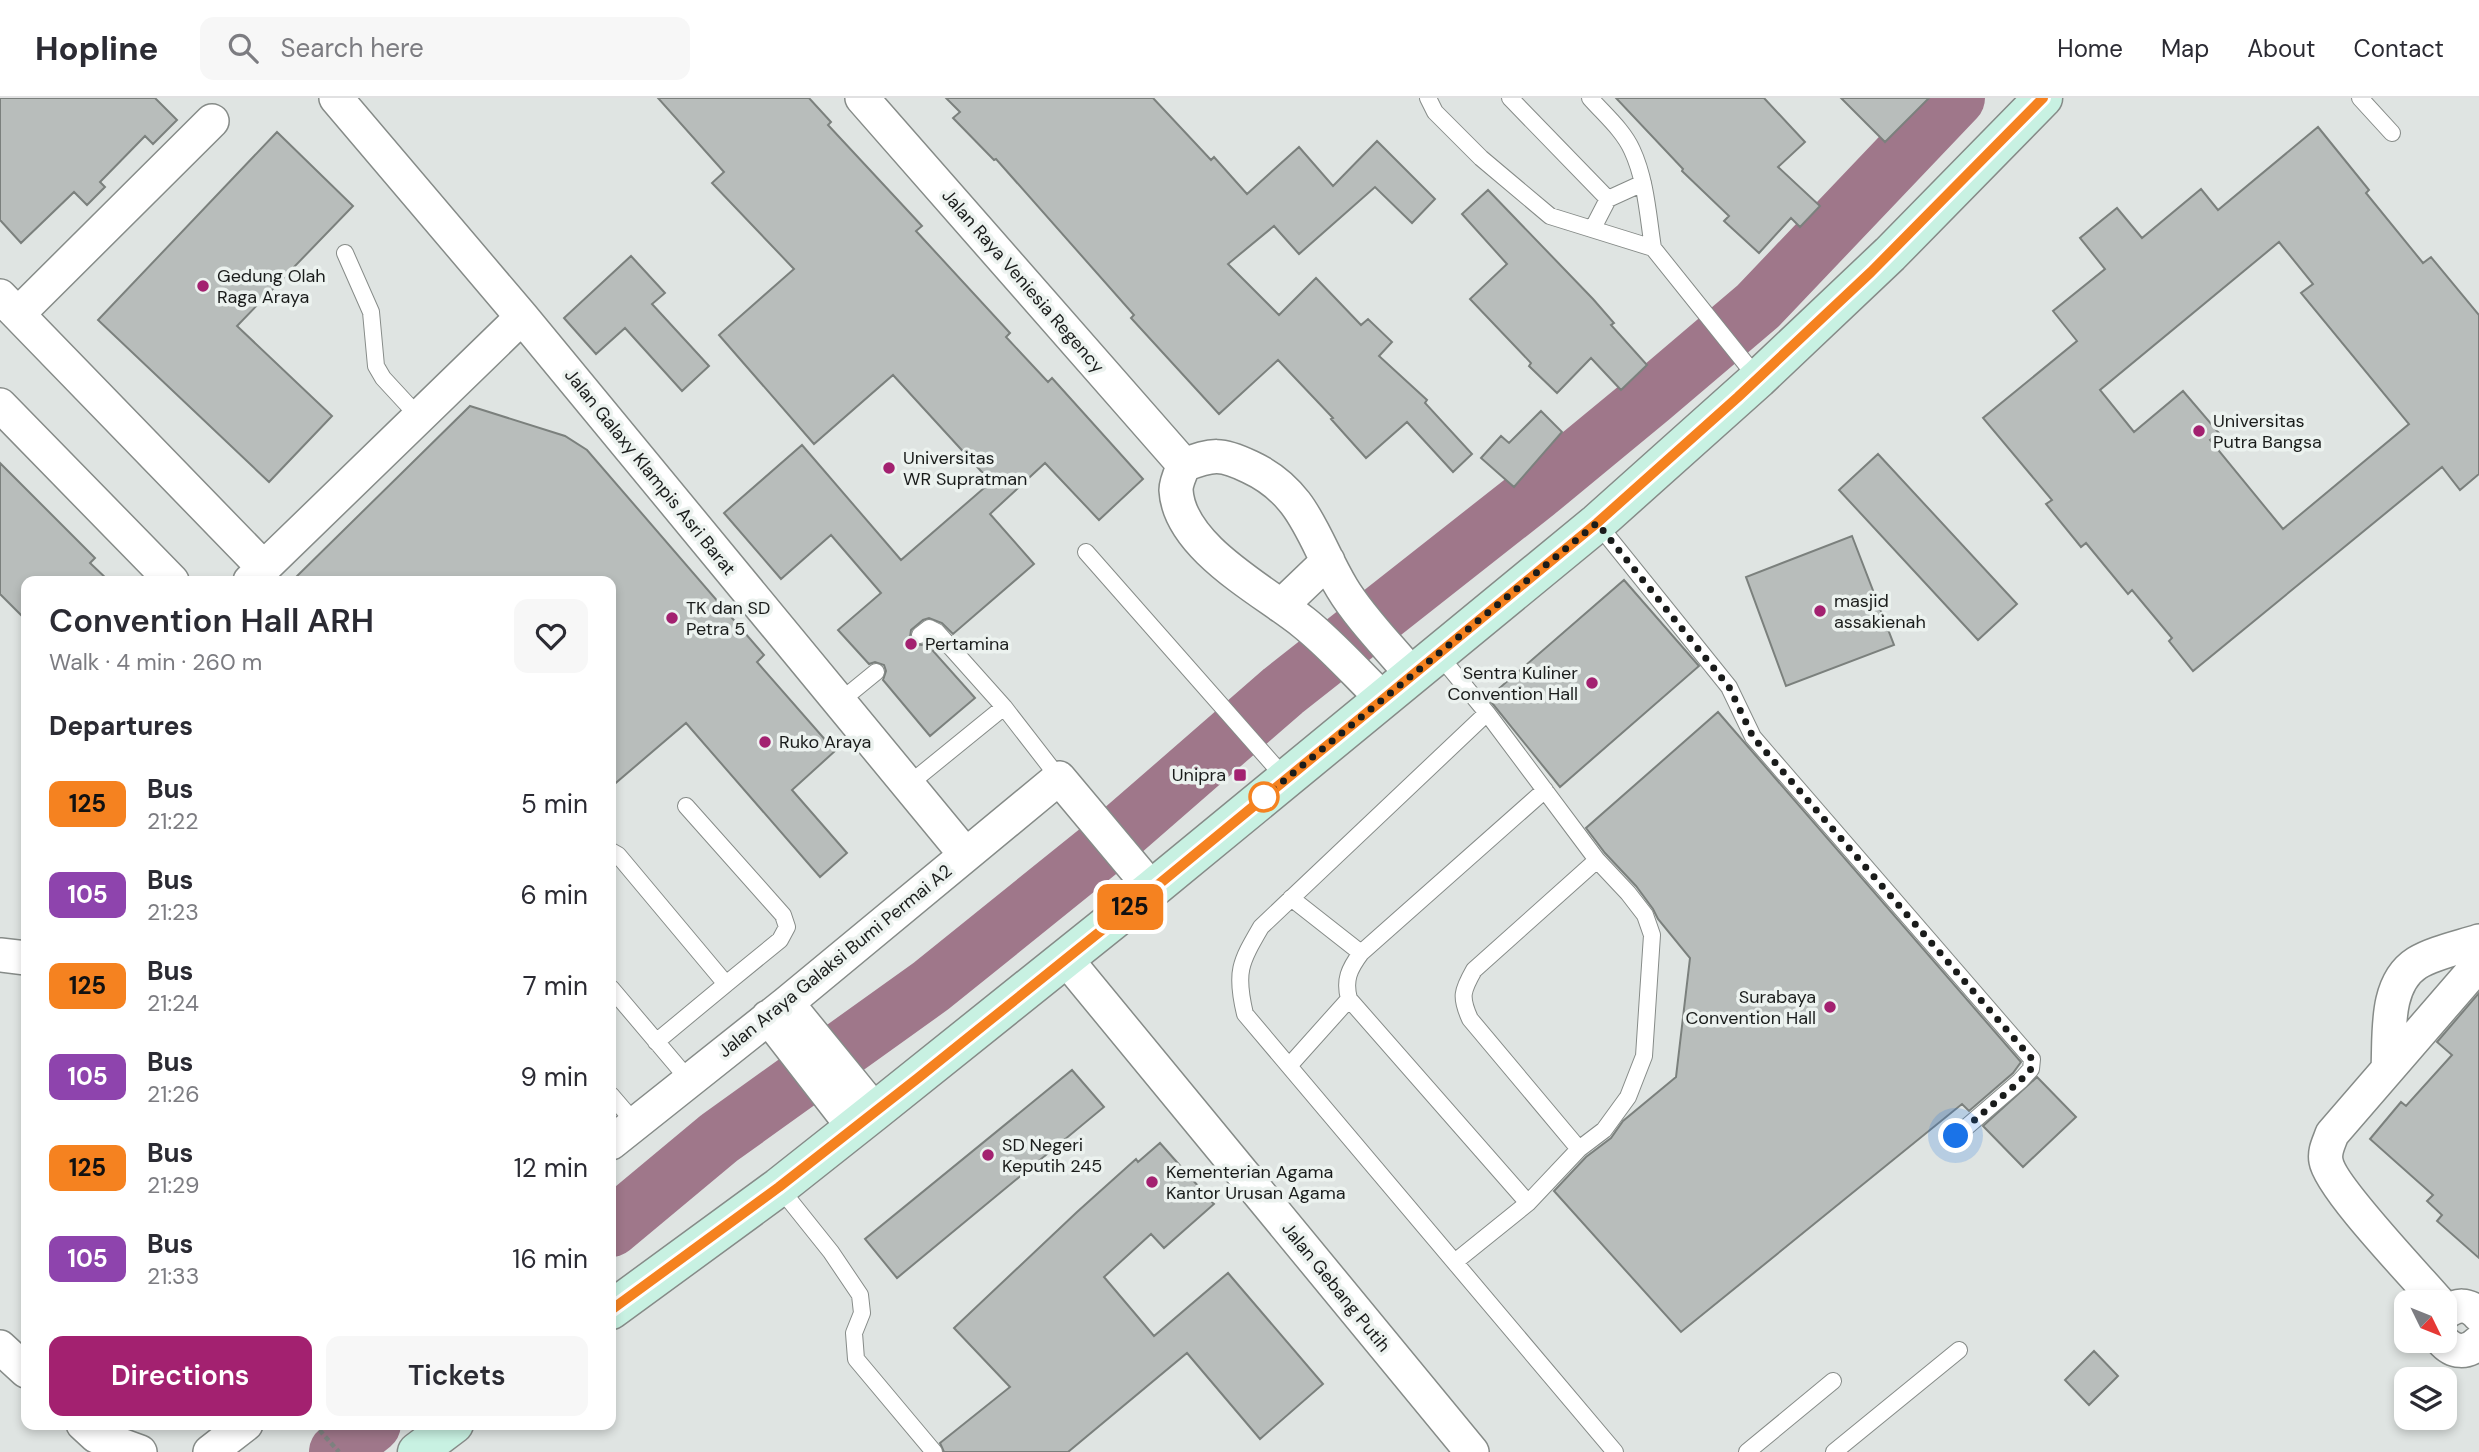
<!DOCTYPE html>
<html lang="en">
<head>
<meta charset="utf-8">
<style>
	body { margin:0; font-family:"DM Sans",sans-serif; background:#f7f7f7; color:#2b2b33; height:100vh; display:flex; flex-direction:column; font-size:26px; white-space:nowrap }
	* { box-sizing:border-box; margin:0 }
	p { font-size:23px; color:#7c7c81 }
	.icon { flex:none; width:38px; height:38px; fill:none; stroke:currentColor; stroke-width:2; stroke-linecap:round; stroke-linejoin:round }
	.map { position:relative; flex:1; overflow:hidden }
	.panel { position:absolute; left:21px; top:478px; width:595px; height:854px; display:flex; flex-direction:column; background:#fff; border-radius:14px; box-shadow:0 4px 10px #0003 }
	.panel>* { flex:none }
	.badge { padding:0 14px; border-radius:10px; font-size:24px; line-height:46px }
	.needle { width:46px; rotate:133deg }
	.buttons { position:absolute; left:2394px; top:1192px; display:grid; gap:14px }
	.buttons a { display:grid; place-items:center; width:63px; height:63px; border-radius:14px; background:#fff; box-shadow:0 4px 10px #0003; font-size:35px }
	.you { position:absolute; width:35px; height:35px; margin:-18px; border:5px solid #fff; border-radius:50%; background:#1a73e8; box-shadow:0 0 0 10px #1a73e833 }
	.map>.badge { position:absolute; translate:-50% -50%; box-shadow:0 0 0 4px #fff }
	h2 { padding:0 28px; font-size:26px; line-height:63px }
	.round { display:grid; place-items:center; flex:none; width:74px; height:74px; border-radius:14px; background:#f7f7f7 }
	.summary { display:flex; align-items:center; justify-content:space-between; height:119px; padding:0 28px }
	h1 { font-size:33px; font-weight:600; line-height:52px }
	.primary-button { display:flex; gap:14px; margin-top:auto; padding:14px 28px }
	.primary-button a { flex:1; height:80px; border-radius:14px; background:#a32170; color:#fff; font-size:28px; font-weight:600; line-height:80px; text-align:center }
	.primary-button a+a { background:#f7f7f7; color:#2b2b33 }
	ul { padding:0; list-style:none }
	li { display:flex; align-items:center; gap:21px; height:91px; padding:0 28px }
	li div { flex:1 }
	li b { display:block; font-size:26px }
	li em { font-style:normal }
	li .badge { min-width:77px; font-weight:700; text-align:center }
	header { display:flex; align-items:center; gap:42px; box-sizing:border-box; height:98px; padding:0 35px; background:#fff; border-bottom:2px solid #e1e1e2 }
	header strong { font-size:33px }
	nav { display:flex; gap:38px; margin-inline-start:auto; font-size:24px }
	.search { width:490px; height:63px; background:#f7f7f7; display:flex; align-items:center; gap:18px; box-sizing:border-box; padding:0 24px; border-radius:14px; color:#7c7c81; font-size:26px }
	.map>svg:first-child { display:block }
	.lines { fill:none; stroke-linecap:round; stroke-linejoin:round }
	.river { stroke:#9f778a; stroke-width:58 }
	.building { fill:#b8bdbb; stroke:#7b807d; stroke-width:2; fill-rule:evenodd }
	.service-casing { stroke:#868b88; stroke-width:18 }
	.minor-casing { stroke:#868b88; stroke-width:36 }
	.secondary-casing { stroke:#868b88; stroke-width:41 }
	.path { stroke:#7d817f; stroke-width:4.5; stroke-dasharray:5 3.5; stroke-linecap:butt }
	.service { stroke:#fff; stroke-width:16 }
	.minor { stroke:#fff; stroke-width:33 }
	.secondary { stroke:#c8f1e2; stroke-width:38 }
	.line-casing { stroke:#fff; stroke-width:16 }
	.line { stroke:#f58220; stroke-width:10 }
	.walk { stroke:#1a1c1b; stroke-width:7; stroke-dasharray:0 12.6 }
	.poi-dot { fill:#a32170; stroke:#ecf2ef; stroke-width:2.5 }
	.stop-dot { fill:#fff; stroke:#f58220; stroke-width:3.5 }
	.labels { text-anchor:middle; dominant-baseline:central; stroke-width:7; stroke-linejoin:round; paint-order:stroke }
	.poi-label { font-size:18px; fill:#1a1c1b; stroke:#ecf2ef; text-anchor:start }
	.street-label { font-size:18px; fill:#1a1c1b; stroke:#ecf2ef }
</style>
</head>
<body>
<header>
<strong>Hopline</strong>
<div class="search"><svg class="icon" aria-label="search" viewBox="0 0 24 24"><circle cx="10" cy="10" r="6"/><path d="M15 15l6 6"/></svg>Search here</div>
<nav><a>Home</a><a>Map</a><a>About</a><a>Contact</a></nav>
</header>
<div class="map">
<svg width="2479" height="1354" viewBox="0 0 2479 1354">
	<rect width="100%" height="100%" fill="#dfe4e2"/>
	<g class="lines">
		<path class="river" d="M611,1130L719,1040L931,888L1106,747L1283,593L1537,393L1651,299L1758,208L1956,0
			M338,1354L372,1326"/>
	</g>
	<path class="building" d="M0,0H155L177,22L153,46L145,38L100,84L105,89L87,107L74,94L21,145L0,122Z
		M658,0H809L831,24L828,27L922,128L916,133L1010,235L1006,239L1048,284L1052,280L1143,381L1099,422L1045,365L990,416L1034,466L953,536L942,525L929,520L923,522L911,532L910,539L915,546L922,547L931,542L937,550L933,553L975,600L930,638L883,582L886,573L884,567L875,564L869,566L838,532L881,495L831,437L781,481L724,415L802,347L901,462L991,384L893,277L814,346L719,237L794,171L712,85L724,74Z
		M946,0H1153L1211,62L1214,59L1247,96L1299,49L1333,88L1377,43L1435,101L1412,125L1375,89L1299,156L1274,128L1228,166L1279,217L1316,180L1361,227L1368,221L1392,244L1379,258L1427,302L1425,305L1472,356L1453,374L1407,324L1366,360L1331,321L1333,320L1278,262L1219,316L1131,220L1134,217L996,61L994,62L953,20L960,14Z
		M1616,0H1764L1805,44L1778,69L1820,108L1800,129L1791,120L1759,155L1724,123L1729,118L1682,73L1683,71Z
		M1841,0H1929L1885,44Z
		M2318,29L2369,92L2366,95L2423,165L2431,159L2479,217V376L2460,392L2442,369L2193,573L2169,543L2172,540L2132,492L2128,496L2086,445L2081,449L2046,406L2052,402L1983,320L2077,243L2053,213L2105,171L2080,140L2117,110L2142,140L2201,91L2218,112ZM2279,144L2313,186L2301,195L2409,326L2283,431L2210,342L2219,335L2183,293L2134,334L2100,292Z
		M277,34L353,108L237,228L332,318L269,384L98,222Z
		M1488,92L1593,201L1614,225L1611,227L1647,267L1621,292L1591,260L1557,295L1529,268L1531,265L1470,201L1507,166L1462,116Z
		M631,158L665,195L652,206L709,268L682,293L625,230L596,256L564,220Z
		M470,308L565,338L587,352L764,557L757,564L835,653L792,692L847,755L820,779L686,625L611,689V483H292Z
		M1541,313L1562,334L1514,389L1481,360L1501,338L1509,345Z
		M1878,356L2017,506L1978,542L1839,392Z
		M0,365L95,460L90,465L109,483H26V522L0,496Z
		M1852,438L1894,547L1786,588L1746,479Z
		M1624,482L1699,568L1560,689L1488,600Z
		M1718,614L2021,964L2013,975L1969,1013L1962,1006L1681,1234L1554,1093L1586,1059L1611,1040L1623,1023L1676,979L1690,860L1658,821L1653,811L1636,788L1605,755L1586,730Z
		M2479,895V1160L2437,1123L2442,1117L2427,1103L2433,1097L2370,1041L2401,1004L2406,1008L2452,957L2437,944Z
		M1072,972L1104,1009L897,1180L865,1141Z
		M2037,979L2076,1019L2023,1069L1983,1028Z
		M1160,1045L1214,1106L1164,1150L1151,1136L1104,1179L1154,1238L1228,1175L1323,1286L1260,1341L1187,1255L1068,1354H944L940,1345L1010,1289L954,1230L1077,1114L1136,1061L1138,1064Z
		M2094,1253L2118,1278L2089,1307L2065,1282Z"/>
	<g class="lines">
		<defs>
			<path id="service" d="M1428,0L1435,14L1481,60L1550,118L1653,150C1648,118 1646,82 1632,52C1623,32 1604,16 1590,0
				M1510,0L1608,101
				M2360,0L2392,35
				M1593,130L1608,101L1643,85
				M1653,150L1758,281
				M345,155L371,214L376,268L383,280L419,319
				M1597,425L1729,589L1753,639L2032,961L2031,971L2020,983L1956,1038
				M1086,454L1286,681
				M920,537L929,530L937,534L1004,609L1059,680
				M1439,557L1487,615L1597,762L1474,872C1462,893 1460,899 1470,921L1579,1051
				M838,605L876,574
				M1487,615L1261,829C1240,865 1235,874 1245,916L1615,1354
				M908,687L1004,609
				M611,753L618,757L726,886L780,842L787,829L783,817L686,708
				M1291,800L1361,855
				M611,890L689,982
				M656,944L726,886
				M1289,968L1349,901
				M611,997L635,1025
				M779,1089L831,1154L860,1197L862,1215L854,1235L856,1261L934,1354
				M1528,1105L1349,901C1344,882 1349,871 1361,855L1545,692
				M1456,1163L1528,1105L1579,1051L1604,1032L1628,999L1644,958L1652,837L1645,817L1628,795L1597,762
				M1747,1354L1833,1283
				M1834,1354L1959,1252"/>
			<path id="minor" d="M336,0L522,219L965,756
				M862,0L1184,367
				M0,198L264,470
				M18,216L212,23
				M0,307L172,483
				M1184,367C1213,356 1221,355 1250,369C1306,395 1313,442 1342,490C1360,520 1390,550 1413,578
				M1184,367C1181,374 1176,384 1176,392C1179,449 1263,492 1303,524C1332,547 1357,576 1384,602
				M250,483L522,219
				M1281,508L1328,463
				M0,857L26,860
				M1066,861L1472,1354
				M787,905L875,1013
				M768,919L854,1030
				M2388,971C2390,937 2384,886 2417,865C2433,855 2461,849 2479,843
				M611,1045L787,905L1059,680L1152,791
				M2438,1204C2416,1178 2330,1089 2326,1063C2324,1053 2329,1045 2332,1036L2479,866
				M2445,1215C2457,1206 2468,1205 2479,1217
				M2442,1242C2453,1255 2467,1256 2479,1244
				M0,1249L26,1273
				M83,1326L96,1338L140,1354
				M210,1354L246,1326"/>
			<path id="secondary" d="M611,1212L779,1089L875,1013L1152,791L1597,425L1758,281L1890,156L2043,0
				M417,1354L454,1326"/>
		</defs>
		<use href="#service" class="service-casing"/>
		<use href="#minor" class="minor-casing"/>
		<use href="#secondary" class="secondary-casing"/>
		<path class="path" d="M314,1326L339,1354"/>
		<use href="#service" class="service"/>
		<use href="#minor" class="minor"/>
		<use href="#secondary" class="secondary"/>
	</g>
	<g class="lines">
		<defs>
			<path id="line" d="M611,1212L779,1089L918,980L1153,791L1597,425L1738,299L1871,174L2043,0"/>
		</defs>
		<use href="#line" class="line-casing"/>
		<use href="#line" class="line"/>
		<path class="walk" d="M1264,699L1597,425L1729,589L1753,639L2032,961L2031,971L2020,983L1956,1038"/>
	</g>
	<g class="poi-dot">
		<circle cx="203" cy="188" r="7"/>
		<circle cx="2199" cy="333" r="7"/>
		<circle cx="889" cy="370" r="7"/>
		<circle cx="1820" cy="513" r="7"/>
		<circle cx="672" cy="520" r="7"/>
		<circle cx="911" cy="546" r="7"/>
		<circle cx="1592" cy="585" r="7"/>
		<circle cx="765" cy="644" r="7"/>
		<rect x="1233" y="670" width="14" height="14" rx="3.5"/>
		<circle cx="1830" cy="909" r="7"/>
		<circle cx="988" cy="1057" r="7"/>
		<circle cx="1152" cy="1084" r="7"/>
	</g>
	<circle class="stop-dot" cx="1264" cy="699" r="14"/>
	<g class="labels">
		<g class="poi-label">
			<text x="217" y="178">Gedung Olah<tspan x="217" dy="21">Raga Araya</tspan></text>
			<text x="2213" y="323">Universitas<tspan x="2213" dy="21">Putra Bangsa</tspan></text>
			<text x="903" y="360">Universitas<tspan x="903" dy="21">WR Supratman</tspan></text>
			<text x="1834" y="503">masjid<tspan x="1834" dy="21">assakienah</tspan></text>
			<text x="686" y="510">TK dan SD<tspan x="686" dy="21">Petra 5</tspan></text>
			<text x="925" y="546">Pertamina</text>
			<text x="1578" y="575" text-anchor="end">Sentra Kuliner<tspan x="1578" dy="21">Convention Hall</tspan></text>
			<text x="779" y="644">Ruko Araya</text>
			<text x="1226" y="677" text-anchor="end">Unipra</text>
			<text x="1816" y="899" text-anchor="end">Surabaya<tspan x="1816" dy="21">Convention Hall</tspan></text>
			<text x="1002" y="1047">SD Negeri<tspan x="1002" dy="21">Keputih 245</tspan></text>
			<text x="1166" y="1074">Kementerian Agama<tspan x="1166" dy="21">Kantor Urusan Agama</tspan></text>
		</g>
		<g class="street-label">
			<text transform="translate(1023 183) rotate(49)">Jalan Raya Veniesia Regency</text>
			<text transform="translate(650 374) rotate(51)">Jalan Galaxy Klampis Asri Barat</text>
			<text transform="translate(835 863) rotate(-39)">Jalan Araya Galaksi Bumi Permai A2</text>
			<text transform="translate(1336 1189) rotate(51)">Jalan Gebang Putih</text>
		</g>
	</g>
</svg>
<div class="buttons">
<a><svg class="needle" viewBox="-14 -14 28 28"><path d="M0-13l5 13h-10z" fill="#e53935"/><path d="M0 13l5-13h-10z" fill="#7c7c81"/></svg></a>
<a><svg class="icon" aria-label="layers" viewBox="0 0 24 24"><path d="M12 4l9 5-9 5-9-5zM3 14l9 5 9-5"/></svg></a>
</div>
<div class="you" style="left:1956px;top:1038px"></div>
<b class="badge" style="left:1130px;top:809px;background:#f58220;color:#111">125</b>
<section class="panel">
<div class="summary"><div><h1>Convention Hall ARH</h1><p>Walk · 4 min · 260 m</p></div><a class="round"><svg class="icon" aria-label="heart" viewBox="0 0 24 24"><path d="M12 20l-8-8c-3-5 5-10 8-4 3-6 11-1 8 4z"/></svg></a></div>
<h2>Departures</h2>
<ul>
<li><span class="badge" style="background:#f58220;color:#111">125</span><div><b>Bus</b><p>21:22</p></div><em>5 min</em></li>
<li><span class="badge" style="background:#8e44ad;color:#fff">105</span><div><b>Bus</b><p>21:23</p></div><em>6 min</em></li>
<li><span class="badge" style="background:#f58220;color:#111">125</span><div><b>Bus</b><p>21:24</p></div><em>7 min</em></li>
<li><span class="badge" style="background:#8e44ad;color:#fff">105</span><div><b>Bus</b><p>21:26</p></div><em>9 min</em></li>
<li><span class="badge" style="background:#f58220;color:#111">125</span><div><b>Bus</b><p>21:29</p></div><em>12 min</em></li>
<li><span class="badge" style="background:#8e44ad;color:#fff">105</span><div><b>Bus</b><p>21:33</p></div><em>16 min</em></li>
</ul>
<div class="primary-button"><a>Directions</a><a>Tickets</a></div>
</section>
</div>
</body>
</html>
